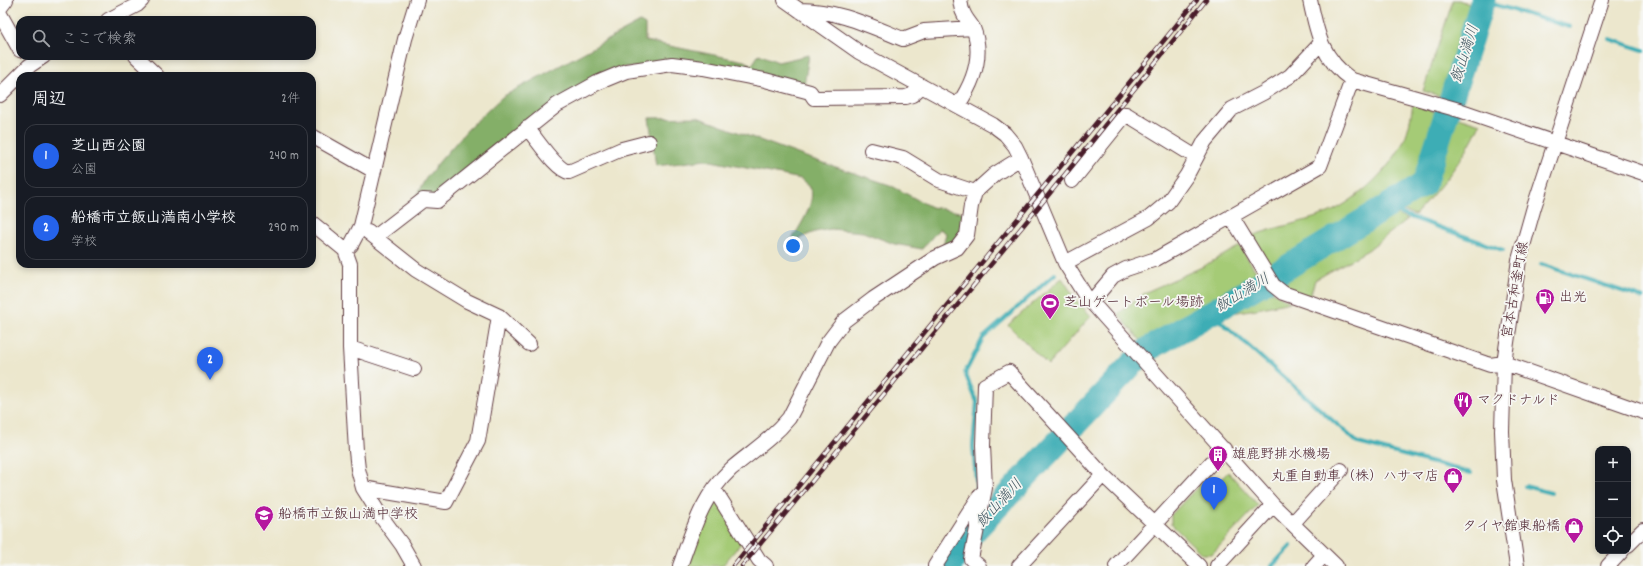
<!DOCTYPE html>
<html lang="ja">
<head>
<meta charset="utf-8">
<style>
	body { margin:0; font-family:Dekko,"Klee One",sans-serif; background:#20242c; color:#f1f3f6 }
	.controls { position:absolute; right:12px; bottom:12px; display:grid; overflow:hidden; border-radius:8px; box-shadow:0 2px 6px #0003 }
	.controls button { width:36px; height:36px; display:grid; place-items:center; padding:0; border:0; border-bottom:1px solid #363941; background:#171b24; color:#f1f3f6; font:20px sans-serif }
	.you { position:absolute; left:793px; top:246px; width:14px; height:14px; margin:-10px; border:3px solid #fff; border-radius:50%; background:#1a73e8; box-shadow:0 0 0 6px #1a73e833 }
	.badge { display:grid; place-items:center; width:26px; height:26px; border-radius:50%; background:#2563eb; color:#fff; font-size:13px; font-weight:700 }
	.pin { position:absolute; translate:-50% -33px; filter:drop-shadow(0 1px 2px #0008) }
	.pin::after { content:''; position:absolute; top:21px; width:14px; height:12px; background:inherit; clip-path:polygon(0 0,100% 0,50% 100%) }
	.list { margin:0; padding:0; list-style:none }
	h2 { display:flex; justify-content:space-between; align-items:center; height:52px; margin:0; padding:0 16px; font-size:17px }
	h2 small { font-size:13px; font-weight:400; color:#9ea1a6 }
	.list li { display:grid; grid-template-columns:26px 1fr auto; gap:12px; align-items:center; box-sizing:border-box; height:64px; margin:0 8px 8px; padding:0 8px; border:1px solid #363941; border-radius:12px }
	.list b { display:block; font-size:15px; white-space:nowrap }
	.list p { margin:0; font-size:13px; white-space:nowrap; color:#9ea1a6 }
	.list em { font-size:13px; font-style:normal; color:#9ea1a6 }
	.icon { flex:none; width:22px; height:22px; fill:none; stroke:currentColor; stroke-width:2; stroke-linecap:round; stroke-linejoin:round }
	.map { position:relative; flex:none; width:1643px; height:566px; overflow:hidden }
	.search { position:absolute; background:#171b24; box-shadow:0 2px 6px #0003; left:16px; top:16px; width:300px; height:44px; display:flex; align-items:center; gap:10px; box-sizing:border-box; padding:0 14px; border-radius:12px; color:#9ea1a6; font-size:15px }
	.panel { position:absolute; background:#171b24; box-shadow:0 2px 6px #0003; left:16px; top:72px; width:300px; height:196px; border-radius:12px }
	.map>svg:first-child { display:block }
	.green { fill:#a5cb76; stroke:#787550 }
	.forest { fill:#84af67; stroke:#676749 }
	.lines { fill:none; stroke-linecap:round; stroke-linejoin:round }
	.stream { stroke:#3cadb5; stroke-width:4 }
	.river { stroke:#3cadb5; stroke-width:25 }
	.minor-casing { stroke:#623d43; stroke-width:16 }
	.minor { stroke:#fff; stroke-width:14 }
	.rail-casing { stroke:#4a1f2b; stroke-width:4.5 }
	.rail { stroke:#f6f6f2; stroke-width:3; stroke-dasharray:9; stroke-linecap:butt }
	.labels { text-anchor:middle; dominant-baseline:central; stroke-width:3.5; stroke-linejoin:round; paint-order:stroke }
	.street-label { font-size:14px; fill:#4a1f2b; stroke:#f6f6f2 }
	.poi-label { font-size:14px; fill:#4a1f2b; stroke:#f6f6f2; text-anchor:start }
	.water-label { font-size:15px; font-style:italic; fill:#445862; stroke:#f6f6f2 }
</style>
</head>
<body>
<div class="map">
<svg width="1643" height="566" viewBox="0 0 1643 566">
	<rect width="100%" height="100%" fill="#f6f6f2"/>
	<filter id="ink" filterUnits="userSpaceOnUse"><feTurbulence type="fractalNoise" baseFrequency=".025" numOctaves="2"/><feDisplacementMap in="SourceGraphic" scale="8" xChannelSelector="R" yChannelSelector="G"/><feConvolveMatrix kernelMatrix="1 2 1 2 8 2 1 2 1" color-interpolation-filters="sRGB"/></filter>
	<filter id="wash" filterUnits="userSpaceOnUse"><feTurbulence type="fractalNoise" baseFrequency=".012" numOctaves="4" result="noise"/><feDisplacementMap in="SourceGraphic" scale="16" xChannelSelector="R" yChannelSelector="G"/><feGaussianBlur stdDeviation="0.9" result="paint"/><feColorMatrix in="noise" values="0 0 0 0 0 0 0 0 0 0 0 0 0 0 0 0 0 1.4 0 .05"/><feComposite in="paint" operator="in"/></filter>
	<g filter="url(#wash)">
		<rect width="100%" height="100%" fill="#ece7cd"/>
		<path class="green" d="M1453,0H1459L1474,6L1443,97L1423,91Z
			M1413,104L1439,113L1417,179L1269,270L1249,237C1274,227 1302,223 1328,213C1356,201 1392,168 1404,140C1409,129 1411,116 1413,104Z
			M1455,116L1480,124C1464,160 1441,186 1415,215L1398,209L1429,188Z
			M1391,213L1408,219L1368,250L1315,280L1310,297L1276,283Z
			M1240,246L1258,275L1142,342L1118,314L1146,292L1202,267Z
			M1062,278L1077,301L1091,316L1048,365L1008,325Z
			M1268,289L1290,302L1257,309L1225,314Z
			M1228,472L1258,505L1212,554H1202L1171,524V515L1209,475L1218,482Z
			M717,500L742,542L722,566H685L709,501Z"/>
		<path class="forest" d="M640,22L645,25V41L744,61L752,65L759,54L778,62L809,55L804,86L765,76L624,67L436,196L422,199L417,194L426,178L439,162L468,129L502,97Z
			M697,117L803,156L890,185L931,207L966,213L961,235L942,252L946,233L939,229L922,249L894,244L863,232L831,229L815,232L790,242C798,229 819,200 809,185C807,183 803,181 801,179L706,160L656,166L649,118Z"/>
		<g class="lines">
			<path class="stream" d="M1479,0L1570,27
				M1610,39L1643,50
				M1385,208L1503,250
				M1541,264L1643,298
				M1211,313L1358,443L1471,473
				M1525,486L1551,493
				M977,492L973,446L977,402L965,373L983,338L1055,274
				M1272,566L1291,546"/>
			<path class="river" d="M950,566L955,554L973,532L1133,363L1150,348L1245,293L1424,184L1483,0"/>
		</g>
	</g>
	<g filter="url(#ink)">
		<g class="lines">
			<g class="minor-casing">
				<path id="minor" d="M785,0L859,52L993,125L1005,134L1015,146L1021,158L1065,263L1085,295L1273,505L1336,566
					M1310,0C1317,34 1322,59 1352,80L1459,110L1643,173
					M0,8L6,0
					M799,10C837,10 868,25 903,39L924,31L973,28
					M0,14L20,50
					M108,20L137,5L142,0
					M136,56L157,76
					M0,95L29,66L44,56
					M958,105C973,83 984,55 973,28C970,23 965,18 963,12C961,9 961,4 960,0
					M527,128C537,139 556,170 569,172L622,149L649,142
					M312,136L374,171
					M871,150L903,158L939,180L975,192
					M1072,181L1126,114L1196,157
					M1231,216L1273,285L1283,293L1490,365L1504,363L1643,412
					M312,223L345,250L350,264V348L356,451L358,469L363,488L380,515L402,545L414,566
					M368,232L416,270L467,301L499,316L529,344
					M375,237L423,200L437,201L557,105L597,83L626,71L672,64L703,68L765,80L810,92L814,98L906,97L912,95L922,86
					M345,250L351,245L361,226L405,39L417,0
					M1065,263L1149,218L1168,202L1187,175L1205,141L1232,109L1263,93L1290,76L1321,43
					M1091,302L1113,276L1126,269L1156,259L1320,166L1352,80
					M350,348L414,369
					M363,488L446,502L478,441L499,316
					M714,489L759,560L766,566
					M1293,523L1341,470
					M1628,545L1643,530
					M680,566C693,530 702,496 731,469C751,452 772,439 789,418L828,342L844,321L873,299L935,258L957,248L967,235L971,206L975,192L995,174L1021,158
					M935,566L981,494
					M979,566L971,559L985,488L983,445L985,385L1009,372L1103,475L1199,566
					M1019,566L1103,475
					M1116,566L1224,449
					M1217,566L1273,505
					M1314,566L1324,555
					M1517,566L1504,480L1502,431L1504,363L1519,260L1534,207L1602,0
					M1608,566L1622,551"/>
			</g>
			<use href="#minor" class="minor"/>
			<g class="rail-casing">
				<path id="rail" d="M733,566L1197,0
					M742,566L1050,193L1206,0"/>
			</g>
			<use href="#rail" class="rail"/>
		</g>
	</g>
	<defs>
		<g id="fuel-pin" transform="scale(1)"><path d="M0 17L-7.5 6A9.5 9.5 0 1 1 7.5 6Z" fill="#b5179e" stroke="#f6f6f2"/><path d="M-5.5-6h7V0h2V4h1.3V-2.5L3-4.5l.8-.8L6-3V5H2.5V1h-1V6h-7ZM-4.2-4.7v3.2H.2V-4.7Z" fill="#fff"/></g>
		<g id="stadium-pin" transform="scale(1)"><path d="M0 17L-7.5 6A9.5 9.5 0 1 1 7.5 6Z" fill="#b5179e" stroke="#f6f6f2"/><path d="M0-5a6.5 5 0 1 0 0 10a6.5 5 0 1 0 0-10ZM-3.5-1.8h7v3.6h-7Z" fill="#fff"/></g>
		<g id="restaurant-pin" transform="scale(1)"><path d="M0 17L-7.5 6A9.5 9.5 0 1 1 7.5 6Z" fill="#b5179e" stroke="#f6f6f2"/><path d="M-5-6h1v4h1v-4h1v4h1v-4h1v5L-1.5 .5V6h-2V.5L-5-1ZM5-6V6H3V1.5H1.5Q1.5-4 5-6Z" fill="#fff"/></g>
		<g id="building-pin" transform="scale(1)"><path d="M0 17L-7.5 6A9.5 9.5 0 1 1 7.5 6Z" fill="#b5179e" stroke="#f6f6f2"/><path d="M-4-6H4V6H1V3H-1V6H-4ZM-2.5-4.3h1.7v1.8h-1.7ZM.8-4.3h1.7v1.8H.8ZM-2.5-1h1.7V.8h-1.7ZM.8-1h1.7V.8H.8Z" fill="#fff"/></g>
		<g id="shop-pin" transform="scale(1)"><path d="M0 17L-7.5 6A9.5 9.5 0 1 1 7.5 6Z" fill="#b5179e" stroke="#f6f6f2"/><path d="M-5-2.5h2.3a2.7 3.5 0 0 1 5.4 0H5L5.5 6h-11ZM-1.5-2.5h3a1.5 2.3 0 0 0-3 0Z" fill="#fff"/></g>
		<g id="school-pin" transform="scale(1)"><path d="M0 17L-7.5 6A9.5 9.5 0 1 1 7.5 6Z" fill="#b5179e" stroke="#f6f6f2"/><path d="M0-5L7-2L0 1L-7-2ZM-4 1L0 2.5L4 1V4Q0 6-4 4Z" fill="#fff"/></g>
	</defs>
	<g fill-rule="evenodd">
		<use href="#fuel-pin" x="1545" y="298"/>
		<use href="#stadium-pin" x="1050" y="303"/>
		<use href="#restaurant-pin" x="1463" y="401"/>
		<use href="#building-pin" x="1218" y="455"/>
		<use href="#shop-pin" x="1453" y="477"/>
		<use href="#school-pin" x="264" y="515"/>
		<use href="#shop-pin" x="1574" y="527"/>
	</g>
	<g class="labels">
		<g class="street-label">
			<text transform="translate(1516 290) rotate(-80)">宮本古和釜町線</text>
		</g>
		<g class="poi-label">
			<text x="1559" y="298">出光</text>
			<text x="1064" y="303">芝山ゲートボール場跡</text>
			<text x="1477" y="401">マクドナルド</text>
			<text x="1232" y="455">雄鹿野排水機場</text>
			<text x="1439" y="477" text-anchor="end">丸重自動車（株）ハサマ店</text>
			<text x="278" y="515">船橋市立飯山満中学校</text>
			<text x="1560" y="527" text-anchor="end">タイヤ館東船橋</text>
		</g>
		<g class="water-label">
			<text transform="translate(1466 54) rotate(-72)">飯山満川</text>
			<text transform="translate(1243 294) rotate(-31)">飯山満川</text>
			<text transform="translate(1000 504) rotate(-47)">飯山満川</text>
		</g>
	</g>
</svg>
<div class="controls">
<button>+</button>
<button>−</button>
<button><svg class="icon" aria-label="locate" viewBox="0 0 24 24"><circle cx="12" cy="12" r="6"/><path d="M12 2v4M12 18v4M2 12h4M18 12h4"/></svg></button>
</div>
<div class="you"></div>
<div class="pin badge" style="left:1214px;top:510px">1</div>
<div class="pin badge" style="left:210px;top:380px">2</div>
<div class="search"><svg class="icon" aria-label="search" viewBox="0 0 24 24"><circle cx="10" cy="10" r="6"/><path d="M15 15l6 6"/></svg>ここで検索</div>
<section class="panel">
<h2>周辺<small>2件</small></h2>
<ul class="list">
<li><span class="badge">1</span><div><b>芝山西公園</b><p>公園</p></div><em>240 m</em></li>
<li><span class="badge">2</span><div><b>船橋市立飯山満南小学校</b><p>学校</p></div><em>290 m</em></li>
</ul>
</section>
</div>
</body>
</html>
